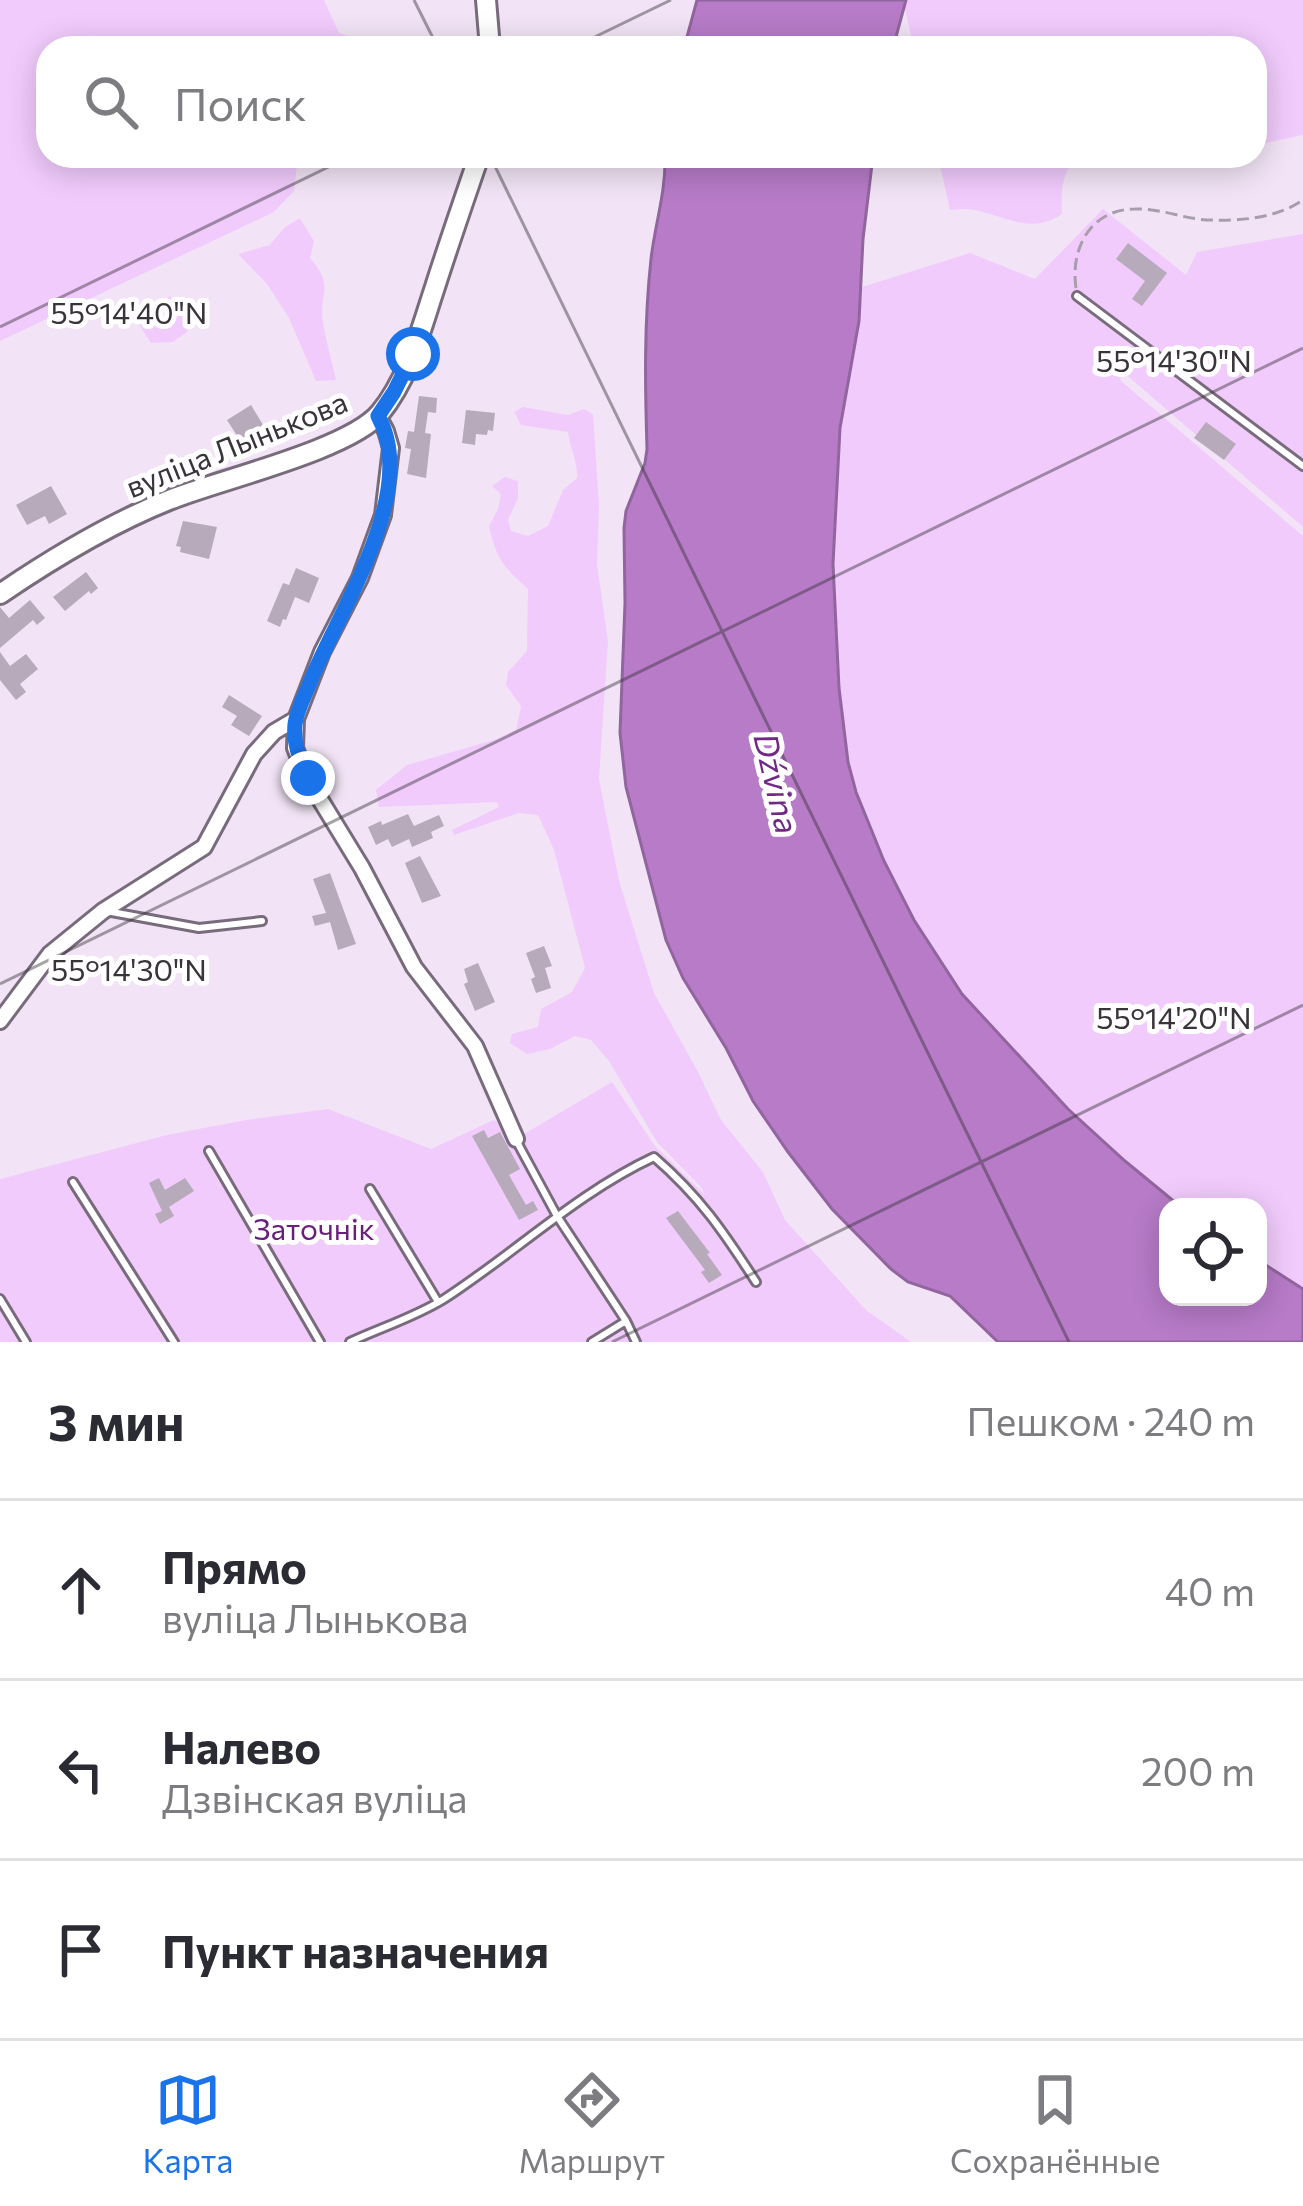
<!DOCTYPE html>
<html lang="ru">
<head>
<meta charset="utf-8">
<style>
	body { margin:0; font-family:Commissioner,sans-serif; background:#f7f7f7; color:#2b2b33 }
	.controls { position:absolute; right:36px; bottom:36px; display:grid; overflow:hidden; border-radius:24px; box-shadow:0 6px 30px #0003 }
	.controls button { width:108px; height:108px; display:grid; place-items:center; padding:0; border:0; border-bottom:3px solid #e1e1e2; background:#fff; color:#2b2b33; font:60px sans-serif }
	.stop { position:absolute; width:36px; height:36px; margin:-27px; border:9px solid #1a73e8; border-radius:50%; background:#fff }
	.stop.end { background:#1a73e8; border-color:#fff; box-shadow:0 3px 12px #0008 }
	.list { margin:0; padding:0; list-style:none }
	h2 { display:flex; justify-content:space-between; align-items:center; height:156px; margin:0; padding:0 48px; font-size:51px }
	h2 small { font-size:39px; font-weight:400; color:#7c7c81 }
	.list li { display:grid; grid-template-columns:78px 1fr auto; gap:36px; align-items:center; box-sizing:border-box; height:180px; padding:0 48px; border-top:3px solid #e1e1e2 }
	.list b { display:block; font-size:45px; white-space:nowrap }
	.list p { margin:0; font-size:39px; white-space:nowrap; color:#7c7c81 }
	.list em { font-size:39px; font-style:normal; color:#7c7c81 }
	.icon { flex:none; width:66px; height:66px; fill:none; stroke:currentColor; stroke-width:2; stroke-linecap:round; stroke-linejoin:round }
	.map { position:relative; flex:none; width:1303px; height:1342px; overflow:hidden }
	.search { position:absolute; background:#fff; box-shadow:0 6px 30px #0003; left:36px; right:36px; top:36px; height:132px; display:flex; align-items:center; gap:30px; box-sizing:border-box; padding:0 42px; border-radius:36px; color:#7c7c81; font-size:45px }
	.sheet { height:696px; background:#fff }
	nav { display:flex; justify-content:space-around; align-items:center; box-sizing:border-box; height:168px; border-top:3px solid #e1e1e2; background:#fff; font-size:33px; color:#7c7c81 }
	nav a { display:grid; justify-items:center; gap:6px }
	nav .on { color:#1a73e8 }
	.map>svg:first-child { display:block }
	.green { fill:#f1cbfc }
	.water { fill:#b77bc8; stroke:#91659d; stroke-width:3 }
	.building { fill:#b7aabb }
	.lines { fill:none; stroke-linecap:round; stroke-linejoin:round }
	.lane-casing { stroke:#786c7c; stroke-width:12 }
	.street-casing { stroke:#786c7c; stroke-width:20 }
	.secondary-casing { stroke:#786c7c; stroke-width:24 }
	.path { stroke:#a89dab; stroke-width:3; stroke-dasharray:12 6; stroke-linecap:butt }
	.lane { stroke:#fff; stroke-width:6 }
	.street { stroke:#fff; stroke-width:14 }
	.secondary { stroke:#fff; stroke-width:18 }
	.route { stroke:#1a73e8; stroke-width:15 }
	.ticks { fill:none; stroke:#39333a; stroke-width:3; stroke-opacity:0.45 }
	.labels { text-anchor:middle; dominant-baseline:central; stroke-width:10; stroke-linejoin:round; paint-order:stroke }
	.street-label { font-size:30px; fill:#39333a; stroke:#fff }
	.park-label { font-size:30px; fill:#6a1f7c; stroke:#fff }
	.water-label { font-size:33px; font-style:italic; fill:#722885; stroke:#fff }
	.ticks-label { font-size:30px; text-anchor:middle; fill:#39333a; stroke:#fff; stroke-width:10; stroke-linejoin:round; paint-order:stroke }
</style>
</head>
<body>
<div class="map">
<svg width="1303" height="1342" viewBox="0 0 1303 1342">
	<rect width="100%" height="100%" fill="#f2e4f6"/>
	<path class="green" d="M0,0H324L339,33L358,39L364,48H48V156H298L294,191L274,212L0,341Z
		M906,0H1303V135L1255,145V48H914L904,5Z
		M938,156H1091L1074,159C1061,177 1061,193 1062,214C1034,234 1008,218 979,211C970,208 960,209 950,210Z
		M1103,209L1186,275L1197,252L1303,234V527L1123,372L1120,380L1303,536V1289L1258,1260V1207C1235,1207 1208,1211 1185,1207C1164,1203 1062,1104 1041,1082C1015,1054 987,1025 962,994C914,934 868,842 850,767C845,749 844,731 842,713C830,622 832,531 839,440C843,389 861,339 862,287L970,253L1035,279Z
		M300,218L314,241L310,258C336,287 318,295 323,322C326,342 332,361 336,380L316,381L289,318L267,284L238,254L270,245L284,228Z
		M170,296L188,318L187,332L173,342L151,343L134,317Z
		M523,407L568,415L584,409L593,414L599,505L597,564L608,641L599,779L619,881L654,993L697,1070L721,1120L763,1172L785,1220L866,1310L911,1342H0V1179L167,1135L246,1120L328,1109L431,1149L494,1120L519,1137L612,1082L655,1146L705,1195L701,1187L657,1142L609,1061L591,1040L575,1036L550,1049L527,1054L510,1043L512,1034L538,1027L541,1009L572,992L585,968L554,850L538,815L519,813L454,835L452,830L499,807L497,802L379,807L376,790L407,765L494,740L516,730L521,706L506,685L508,672L527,651L528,589C504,568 496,558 489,526L498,509L501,494L492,486L505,477L518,481V498L508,520L511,531L528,536L548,526L563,490L577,478C578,462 570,449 568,432L521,425L514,412Z"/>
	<path class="water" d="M697,0H906L893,48H684Z
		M665,156H873L863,239L859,321L840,428L833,564L839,688L848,762L856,792L884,861L914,920L962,994L1068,1109L1125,1161L1181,1207H1168V1297H1258V1260L1303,1289V1342H998L950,1296L908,1282L891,1269L832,1209L788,1152L753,1101L726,1048L683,978L666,940L626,787L620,733L625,603L624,528L626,511L645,463L647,449C645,385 644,323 651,259C655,224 666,192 665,156Z"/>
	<path class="building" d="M1128,243L1167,273L1142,306L1132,299L1145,281L1116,259Z
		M419,396L437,398L436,413L428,412L425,433L431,434L426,478L407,474L411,449L405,448L408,431L414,432Z
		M251,405L265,428L261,430L263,432L243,445L227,420Z
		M466,410L495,413L493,431L488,430L487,435L476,434L475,445L462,443Z
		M1206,422L1236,444L1224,460L1194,438Z
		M51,486L67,514L49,524L45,516L27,525L16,505Z
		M183,521L217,527L209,559L180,552L181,547L176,546Z
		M296,568L319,578L309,603L295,597L286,620L283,619L280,627L267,621L283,583L289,585Z
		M86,572L98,588L91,594L89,591L65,611L53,597Z
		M30,600L45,618L37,625L33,620L0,648V607L9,618Z
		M0,652L10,666L26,654L38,669L20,684L26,692L16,700L0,680Z
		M229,695L262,716L249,736L231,725L237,716L222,707Z
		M408,814L414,826L439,815L444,826L431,832L433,838L412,847L409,839L392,847L388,839L376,845L368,827L381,821L382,825Z
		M420,856L441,896L422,903L405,863Z
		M330,873L356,944L338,950L330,922L315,926L312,916L326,913L313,879Z
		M544,946L552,966L545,968L551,988L536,993L531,979L535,977L526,953Z
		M478,963L495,1002L475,1011L464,984L468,982L464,969Z
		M484,1130L488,1138L500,1132L520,1169L509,1175L526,1205L533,1201L538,1210L519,1220L472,1136Z
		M159,1178L165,1190L185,1178L194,1191L169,1207L174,1216L160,1224L155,1214L162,1211L149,1183Z
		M678,1211L710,1253L707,1254L722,1275L709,1283L701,1272L705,1270L666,1218Z"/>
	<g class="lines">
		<g class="lane-casing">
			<path id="lane" d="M1077,296L1303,466
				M106,911L199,928L262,921
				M517,1142L557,1216L626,1321L636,1342
				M209,1151L320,1342
				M73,1182L174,1342
				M370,1189L438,1302
				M0,1299L26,1342
				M350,1342C380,1328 415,1317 444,1299C515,1253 577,1193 654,1157C700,1197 723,1231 756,1282
				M592,1342L626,1321"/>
		</g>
		<g class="street-casing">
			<path id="street" d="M378,416L386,431L391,448L383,515L360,578L322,652L296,719L295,748L307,778L362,868L414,967L475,1046L516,1139
				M0,1021L50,954L103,911L204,847L254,754L274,732L296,719"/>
		</g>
		<g class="secondary-casing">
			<path id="secondary" d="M486,0L490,48
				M0,594C53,558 109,524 169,500C218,480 349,450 380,413C409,378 421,329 435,287C449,243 464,200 479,156"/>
		</g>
		<path class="path" d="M1076,288C1070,248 1091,209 1135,209C1161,208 1186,220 1211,220C1242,221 1277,218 1303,200"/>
		<use href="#lane" class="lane"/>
		<use href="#street" class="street"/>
		<use href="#secondary" class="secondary"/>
	</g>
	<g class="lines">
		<path class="route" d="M308,778C300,759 293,744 295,724C297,709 306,694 311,680C340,609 420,491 378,416L394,392L413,354"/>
	</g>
	<path class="ticks" d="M414,0L438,48M572,48L671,0M490,156L1069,1342M0,327L351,156M0,984L1303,348M612,1342L1303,1005"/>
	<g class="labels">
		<g class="street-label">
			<text transform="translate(236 443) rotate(-22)">вуліца Лынькова</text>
		</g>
		<g class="park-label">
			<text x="314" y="1227">Заточнік</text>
		</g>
		<g class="water-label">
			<text transform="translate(778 783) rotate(77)">Dźvina</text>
		</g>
	</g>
	<g class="ticks-label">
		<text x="129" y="324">55°14'40"N</text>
		<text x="1174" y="372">55°14'30"N</text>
		<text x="129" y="981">55°14'30"N</text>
		<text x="1174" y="1029">55°14'20"N</text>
	</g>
</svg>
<div class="controls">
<button><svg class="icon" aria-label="locate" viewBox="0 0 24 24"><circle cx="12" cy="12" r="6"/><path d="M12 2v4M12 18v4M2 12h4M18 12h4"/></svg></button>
</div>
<div class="stop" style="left:413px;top:354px"></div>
<div class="stop end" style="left:308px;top:778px"></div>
<div class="search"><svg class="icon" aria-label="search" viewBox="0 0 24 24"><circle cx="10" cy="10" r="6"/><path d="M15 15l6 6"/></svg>Поиск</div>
</div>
<section class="sheet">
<h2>3 мин<small>Пешком · 240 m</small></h2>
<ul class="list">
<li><svg class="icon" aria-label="ahead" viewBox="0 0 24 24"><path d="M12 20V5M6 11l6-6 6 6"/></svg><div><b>Прямо</b><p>вуліца Лынькова</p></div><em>40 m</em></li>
<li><svg class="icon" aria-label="left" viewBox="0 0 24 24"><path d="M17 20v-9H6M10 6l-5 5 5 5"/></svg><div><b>Налево</b><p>Дзвінская вуліца</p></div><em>200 m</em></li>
<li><svg class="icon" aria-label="arrive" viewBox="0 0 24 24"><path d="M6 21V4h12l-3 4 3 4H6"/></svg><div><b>Пункт назначения</b></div></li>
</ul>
</section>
<nav>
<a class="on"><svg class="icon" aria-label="map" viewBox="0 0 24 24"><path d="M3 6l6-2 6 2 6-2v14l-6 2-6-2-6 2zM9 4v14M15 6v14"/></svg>Карта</a>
<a><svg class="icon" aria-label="directions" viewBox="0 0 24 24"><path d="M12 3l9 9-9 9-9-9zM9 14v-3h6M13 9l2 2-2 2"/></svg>Маршрут</a>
<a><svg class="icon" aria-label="saved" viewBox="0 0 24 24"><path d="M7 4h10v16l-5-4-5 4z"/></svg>Сохранённые</a>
</nav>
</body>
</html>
